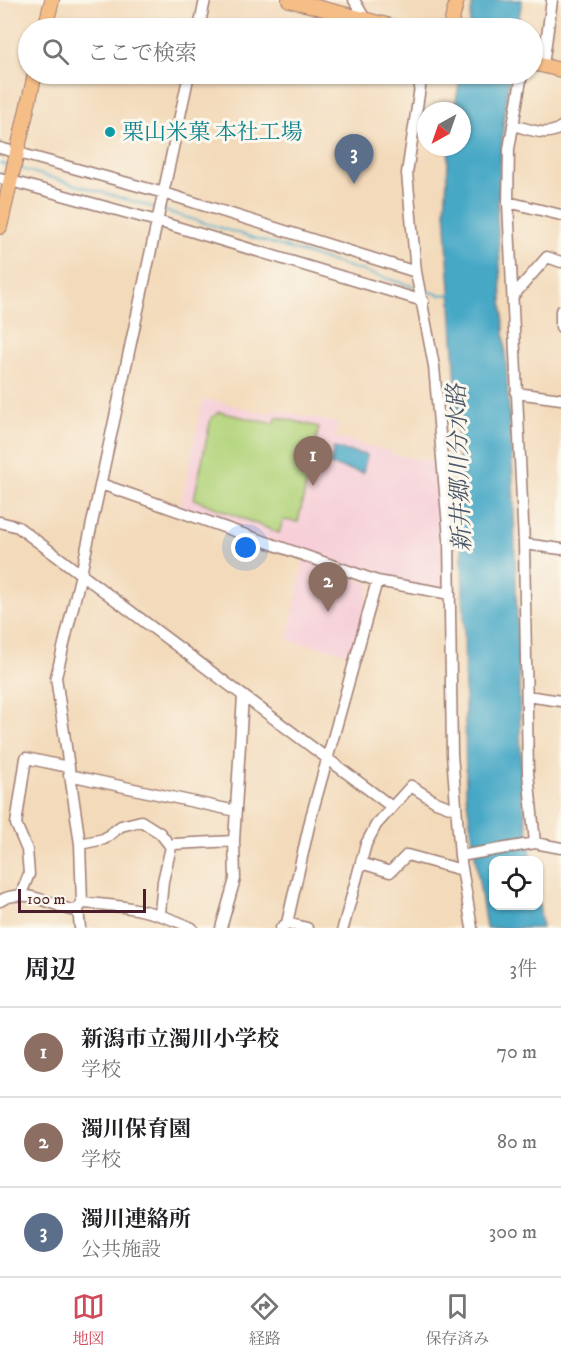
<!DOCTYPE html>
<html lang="ja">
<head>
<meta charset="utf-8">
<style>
	body { margin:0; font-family:"IM FELL DW Pica","Noto Serif JP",serif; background:#f2f2f2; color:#202124 }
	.controls { position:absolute; right:18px; bottom:18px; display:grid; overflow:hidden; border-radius:12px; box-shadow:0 2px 4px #0004 }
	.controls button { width:54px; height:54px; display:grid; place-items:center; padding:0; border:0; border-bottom:2px solid #e0e0e0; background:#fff; color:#202124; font:30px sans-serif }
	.compass { position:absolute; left:417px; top:102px; width:54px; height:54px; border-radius:50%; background:#fff; box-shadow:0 2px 4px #0004; rotate:220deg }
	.scale { position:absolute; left:18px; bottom:15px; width:128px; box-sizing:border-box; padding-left:6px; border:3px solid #4a1f2b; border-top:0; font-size:16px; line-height:21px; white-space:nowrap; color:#4a1f2b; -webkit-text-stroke:4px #fbf7ec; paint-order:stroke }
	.you { position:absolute; left:246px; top:548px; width:21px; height:21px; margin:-15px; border:4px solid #fff; border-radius:50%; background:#1a73e8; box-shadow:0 0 0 9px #1a73e833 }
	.badge { display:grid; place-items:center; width:39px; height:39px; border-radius:50%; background:#d1495b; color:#fff; font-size:20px; font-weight:700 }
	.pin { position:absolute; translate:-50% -50px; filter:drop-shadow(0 2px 3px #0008) }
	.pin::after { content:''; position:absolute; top:32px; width:21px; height:18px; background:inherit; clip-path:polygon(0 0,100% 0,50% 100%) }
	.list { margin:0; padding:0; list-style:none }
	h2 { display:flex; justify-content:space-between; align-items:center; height:78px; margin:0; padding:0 24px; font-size:26px }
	h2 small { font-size:20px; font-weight:400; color:#757577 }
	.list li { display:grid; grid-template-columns:39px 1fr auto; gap:18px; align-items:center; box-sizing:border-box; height:90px; padding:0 24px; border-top:2px solid #e0e0e0 }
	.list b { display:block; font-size:22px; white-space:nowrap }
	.list p { margin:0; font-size:20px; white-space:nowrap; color:#757577 }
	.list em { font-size:20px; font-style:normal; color:#757577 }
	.icon { flex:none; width:33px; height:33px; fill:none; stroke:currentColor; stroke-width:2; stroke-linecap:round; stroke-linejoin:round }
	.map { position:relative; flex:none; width:561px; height:928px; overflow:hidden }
	.search { position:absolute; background:#fff; box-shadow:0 2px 4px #0004; left:18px; right:18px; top:18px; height:66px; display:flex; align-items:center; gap:15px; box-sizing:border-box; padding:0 21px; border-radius:33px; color:#757577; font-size:22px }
	.sheet { height:348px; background:#fff }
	nav { display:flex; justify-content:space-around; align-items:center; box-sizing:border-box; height:84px; border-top:2px solid #e0e0e0; background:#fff; font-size:16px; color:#757577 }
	nav a { display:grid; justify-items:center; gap:3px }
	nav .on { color:#d1495b }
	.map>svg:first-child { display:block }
	.built { fill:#f6cfd8 }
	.green { fill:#b3d47c; stroke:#7e7a54; stroke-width:1.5 }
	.water { fill:#47a8c6; stroke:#486478; stroke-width:1.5 }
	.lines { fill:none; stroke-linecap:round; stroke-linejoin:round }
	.stream { stroke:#47a8c6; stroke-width:2 }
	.minor-casing { stroke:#9e7c72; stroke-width:13 }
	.major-casing { stroke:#9e7c72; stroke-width:16 }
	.minor { stroke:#fff; stroke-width:10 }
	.major { stroke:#f6be87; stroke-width:14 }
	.culture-dot { fill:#0f9aa8; stroke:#fbf7ec; stroke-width:2 }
	.labels { text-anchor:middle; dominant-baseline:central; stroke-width:6; stroke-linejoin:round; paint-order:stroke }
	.culture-label { font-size:22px; fill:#0d838f; stroke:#fbf7ec; text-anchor:start }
	.water-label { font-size:24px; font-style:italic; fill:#495669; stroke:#fbf7ec }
</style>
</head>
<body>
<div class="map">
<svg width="561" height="928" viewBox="0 0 561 928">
	<rect width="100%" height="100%" fill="#fbf7ec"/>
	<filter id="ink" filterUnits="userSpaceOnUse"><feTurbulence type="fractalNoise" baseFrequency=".0167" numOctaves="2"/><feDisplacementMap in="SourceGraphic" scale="12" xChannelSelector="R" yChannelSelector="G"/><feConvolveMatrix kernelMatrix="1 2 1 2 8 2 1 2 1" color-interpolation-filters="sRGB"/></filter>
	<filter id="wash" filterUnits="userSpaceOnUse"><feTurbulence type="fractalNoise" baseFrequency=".008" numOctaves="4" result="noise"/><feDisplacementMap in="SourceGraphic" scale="24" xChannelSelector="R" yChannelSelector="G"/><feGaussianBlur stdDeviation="1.35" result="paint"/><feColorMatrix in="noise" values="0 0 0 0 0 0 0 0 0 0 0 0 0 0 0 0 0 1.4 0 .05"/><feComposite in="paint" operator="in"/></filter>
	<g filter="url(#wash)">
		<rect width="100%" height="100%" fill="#f3daba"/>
		<path class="built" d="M206,399L270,414L272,409L338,423L335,437L391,451V454L440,463L449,586L445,591L373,577L180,509L200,411L202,401Z
			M304,558L371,584L352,654L288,640Z"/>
		<path class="green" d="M219,412L274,424L277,417L319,427L298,522L283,520L279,533L194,499L211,418Z"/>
		<path class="water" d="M473,0H522L517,28H469Z
			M461,74H510L504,113L497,216L513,479L522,795L532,860H494V906L539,904L542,928H486L466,794L464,616L456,384L445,210L449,147H462V111H454Z
			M334,448L367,455L363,473L330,465Z"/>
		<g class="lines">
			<path class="stream" d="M0,163L9,166
				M18,168L156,208
				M162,210L415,287
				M423,290L441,295L452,294"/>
		</g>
	</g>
	<g filter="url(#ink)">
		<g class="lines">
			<g class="minor-casing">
				<path id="minor" d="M354,0L365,19
					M199,28L205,0
					M543,65L552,0
					M422,74L407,173L416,272L434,366L449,538L452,754L460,856L472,928
					M522,74L509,149L508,202L524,544L528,773L535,843
					M513,125C529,129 547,138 561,127
					M0,148L164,193L416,272
					M0,178L157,221L423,301
					M508,202L561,215
					M513,296L547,257L561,262
					M561,311V327
					M516,393L561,399
					M101,484L377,581L450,594
					M0,522L18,527L392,807
					M524,544L561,549
					M527,696L561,701
					M69,775L236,811
					M80,844L104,839L121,826L141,821L160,833L171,847
					M460,856L535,843L561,848
					M361,863L390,872L407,855L462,870
					M21,894L29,874L27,850L16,824L26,758L68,767
					M0,901C21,887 49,903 71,910L78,909L82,903C123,905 154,910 192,928
					M82,903L80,844L56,677L81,574L189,74
					M78,909L80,928
					M160,913L163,881L171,847L174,844L234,841
					M287,923L311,817L377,581
					M221,928L235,879L234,841L243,696
					M281,928L287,923L307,928
					M343,928L366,844L376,825L411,786L436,802L455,809"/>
			</g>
			<g class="major-casing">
				<path id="major" d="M289,0L399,28
					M45,28L52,0
					M450,28L457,0
					M532,63L561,70
					M0,227L35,74"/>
			</g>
			<use href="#minor" class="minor"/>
			<use href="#major" class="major"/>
		</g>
	</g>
	<circle class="culture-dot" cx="110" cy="132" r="6"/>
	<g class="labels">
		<g class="culture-label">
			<text x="122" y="132">栗山米菓 本社工場</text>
		</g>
		<g class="water-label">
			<text transform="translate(460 468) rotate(-92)">新井郷川分水路</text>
		</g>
	</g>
</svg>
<div class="controls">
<button><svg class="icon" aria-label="locate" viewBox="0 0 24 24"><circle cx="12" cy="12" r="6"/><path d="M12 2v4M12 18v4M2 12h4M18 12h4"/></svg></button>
</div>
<svg class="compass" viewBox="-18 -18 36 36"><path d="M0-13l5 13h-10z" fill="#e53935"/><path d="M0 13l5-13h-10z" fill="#757577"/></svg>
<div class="scale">100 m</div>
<div class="you"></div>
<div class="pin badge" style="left:313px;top:486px;background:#8d6e63">1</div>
<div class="pin badge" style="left:328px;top:612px;background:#8d6e63">2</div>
<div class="pin badge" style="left:354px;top:184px;background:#5c6f8a">3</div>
<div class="search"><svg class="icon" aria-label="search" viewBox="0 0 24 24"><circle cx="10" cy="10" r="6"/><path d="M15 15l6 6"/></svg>ここで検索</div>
</div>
<section class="sheet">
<h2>周辺<small>3件</small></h2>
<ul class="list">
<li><span class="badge" style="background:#8d6e63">1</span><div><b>新潟市立濁川小学校</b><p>学校</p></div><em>70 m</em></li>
<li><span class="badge" style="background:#8d6e63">2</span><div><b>濁川保育園</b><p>学校</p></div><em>80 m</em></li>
<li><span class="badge" style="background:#5c6f8a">3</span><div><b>濁川連絡所</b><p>公共施設</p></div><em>300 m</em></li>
</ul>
</section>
<nav>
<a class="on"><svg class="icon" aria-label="map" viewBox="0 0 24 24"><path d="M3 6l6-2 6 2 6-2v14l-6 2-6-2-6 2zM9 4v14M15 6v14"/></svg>地図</a>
<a><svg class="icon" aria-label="directions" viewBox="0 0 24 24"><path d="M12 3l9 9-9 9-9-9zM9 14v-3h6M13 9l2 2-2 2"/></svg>経路</a>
<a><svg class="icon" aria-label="saved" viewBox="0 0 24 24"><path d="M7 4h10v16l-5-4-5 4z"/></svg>保存済み</a>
</nav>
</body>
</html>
